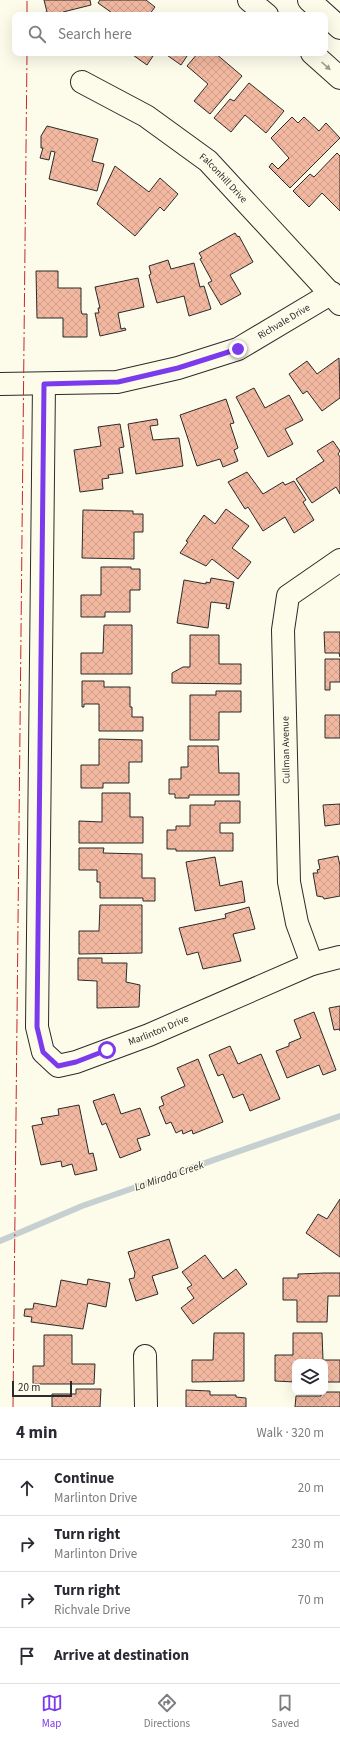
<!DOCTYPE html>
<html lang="en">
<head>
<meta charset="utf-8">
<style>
	body { margin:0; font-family:"Source Sans 3",sans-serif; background:#f2f2f3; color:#2b2b33 }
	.controls { position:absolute; right:12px; bottom:12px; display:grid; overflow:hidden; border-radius:8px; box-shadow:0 4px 16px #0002 }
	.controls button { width:36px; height:36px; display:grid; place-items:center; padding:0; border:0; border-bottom:1px solid #e1e1e2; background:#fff; color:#2b2b33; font:20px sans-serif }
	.scale { position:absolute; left:12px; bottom:10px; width:60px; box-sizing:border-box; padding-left:4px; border:2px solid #2b2b2b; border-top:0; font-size:11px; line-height:14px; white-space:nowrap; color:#2b2b2b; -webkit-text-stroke:3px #fdfbea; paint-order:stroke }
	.stop { position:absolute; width:12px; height:12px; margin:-9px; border:3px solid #7c3aed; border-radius:50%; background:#fff }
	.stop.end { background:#7c3aed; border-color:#fff; box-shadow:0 1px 4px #0008 }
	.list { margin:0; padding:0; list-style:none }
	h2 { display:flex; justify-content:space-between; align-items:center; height:52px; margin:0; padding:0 16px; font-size:17px }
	h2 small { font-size:13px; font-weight:400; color:#7c7c81 }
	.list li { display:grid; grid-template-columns:26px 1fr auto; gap:12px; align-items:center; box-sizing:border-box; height:56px; padding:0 16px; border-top:1px solid #e1e1e2 }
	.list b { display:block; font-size:15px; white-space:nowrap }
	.list p { margin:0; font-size:13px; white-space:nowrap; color:#7c7c81 }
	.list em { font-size:13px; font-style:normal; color:#7c7c81 }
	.icon { flex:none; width:22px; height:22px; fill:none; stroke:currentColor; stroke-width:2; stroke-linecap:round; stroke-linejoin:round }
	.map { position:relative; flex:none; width:340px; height:1407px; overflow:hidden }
	.search { position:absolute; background:#fff; box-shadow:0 4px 16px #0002; left:12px; right:12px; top:12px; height:44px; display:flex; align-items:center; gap:10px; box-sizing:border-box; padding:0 14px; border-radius:8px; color:#7c7c81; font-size:15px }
	.sheet { height:276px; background:#fff }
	nav { display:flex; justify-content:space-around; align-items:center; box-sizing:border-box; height:56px; border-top:1px solid #e1e1e2; background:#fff; font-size:11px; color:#7c7c81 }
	nav a { display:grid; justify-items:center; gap:2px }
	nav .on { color:#7c3aed }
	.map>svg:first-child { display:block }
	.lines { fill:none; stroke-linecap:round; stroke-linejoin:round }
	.stream { stroke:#c7d0d0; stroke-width:6 }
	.building { fill:url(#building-cross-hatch); stroke:#2b2b2b }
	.minor-casing { stroke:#2b2b2b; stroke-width:24 }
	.major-casing { stroke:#2b2b2b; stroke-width:24 }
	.minor { stroke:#fdfbea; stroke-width:22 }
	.major { stroke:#fdfbea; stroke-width:22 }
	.power { stroke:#c62828; stroke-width:1; stroke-dasharray:14 3 2 3; stroke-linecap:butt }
	.oneway { fill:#9e9d94 }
	.route { stroke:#7c3aed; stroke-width:5 }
	.labels { text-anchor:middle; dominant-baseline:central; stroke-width:3; stroke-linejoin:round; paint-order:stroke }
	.street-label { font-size:10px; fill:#2b2b2b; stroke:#fdfbea }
	.water-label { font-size:11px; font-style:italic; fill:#2b2b2b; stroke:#fdfbea }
</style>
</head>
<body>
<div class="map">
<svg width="340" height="1407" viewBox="0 0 340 1407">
	<defs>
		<pattern id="building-cross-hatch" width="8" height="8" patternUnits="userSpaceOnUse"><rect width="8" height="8" fill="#f2b8a0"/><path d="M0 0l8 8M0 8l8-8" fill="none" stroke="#d09e8a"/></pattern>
	</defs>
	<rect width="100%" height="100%" fill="#fdfbea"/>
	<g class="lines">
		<path class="stream" d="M0,1241L82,1206L340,1116"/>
	</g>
	<path class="building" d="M44,0H90L91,5L63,12L64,15H42V13L47,12Z
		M100,0H146L155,7L149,15H115L98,3Z
		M130,53H155L147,65Z
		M164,53H189L181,65Z
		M198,53H215L242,76L210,114L194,101L208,84L187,66Z
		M249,83L284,111L266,133L245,115L231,132L214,118L230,99L234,101Z
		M292,117L298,123L304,117L319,131L326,123L340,138L290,188L269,167L272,163L278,169L289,158L271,138Z
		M47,126L98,139L92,161L104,164L97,191L49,179L55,152L51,151L49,160L40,158L43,148H41V136Z
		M337,153L340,156V211L322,193L309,207L293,191L310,174L314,177Z
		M115,166L149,192L160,178L178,194L164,211L160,207L135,236L97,204Z
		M235,233L238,237L239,236L253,262L230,275L241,294L221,305L208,283L212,281L200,259L202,258L199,253Z
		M168,260L171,269L194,263L200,287L204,286L211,309L189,316L184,296L157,303L149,275L151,274L149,266Z
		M36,271H58V288H81V310L82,314H87V337H63V318H37Z
		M138,278L144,307L118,313L121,329L125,328L126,330L100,336L95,313H99L98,308H100L95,287Z
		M339,358L340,398L322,411L307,391L303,394L289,374L307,361L317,374Z
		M254,388L265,408L289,395L303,420L285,429L293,444L268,457L236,397Z
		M226,399L234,423L230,424L238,448L234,450L238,461L223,467L220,459L197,466L180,415Z
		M157,419L158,425L150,426L153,440L179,438L183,466L136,474L128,424Z
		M120,424L124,447L119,448L123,473L108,475L109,478L102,479L103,489L80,492L74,450L101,446L98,427Z
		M333,441L340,451L338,454L340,457V494L336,487L312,503L296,479L324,461L317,451Z
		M247,472L263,494L283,482L285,485L294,481L306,500L303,502L314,520L294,533L285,517L263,531L248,507L245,509L228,482Z
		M226,509L249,526L232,548L251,562L238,579L212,559L206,566L180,553L188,542L186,541L204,515L215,524Z
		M83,510L133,511V514H143V532H134V559L82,558Z
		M101,567H131V569H140V590H130V612H105V617H81V595H101Z
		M211,578L234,582L229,609L226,608L227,604L211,602L208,628L177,623L184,580L206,584V582L210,583Z
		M104,625H132V674H81V653H103Z
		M324,632H340V657L339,653H325Z
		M190,635H219V664H241V684L172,683V673L183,667H190Z
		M325,659H340V682H330V690H325Z
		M82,681H104V687H130V707H132V717H143V731H99V704H84V707H82Z
		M216,691H241V712H219V740H190V695H216Z
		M325,715H340V738H325Z
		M99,739L142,740V762H129V783H103V788H81V765H99Z
		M188,746H218L219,773H239V795H189V798H175V794H169V779H181V767H188Z
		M102,793H130V817H143V843H79V821L102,822Z
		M215,801H240V823H220V833H233V851H176V849H167V830H176V826H190V805H215Z
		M340,804V824L325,826L323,805Z
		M79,848H104L103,853L142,854V878H155V901H143V898H100V882H97V870H79Z
		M338,856L340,866V896L324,899L323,897L317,896L313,873H318L317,870L320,869L318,860Z
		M215,857L220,886L242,881L245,902L195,911L186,862Z
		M100,905H142V953L79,954V931H99Z
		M249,907L255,929L233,934L241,961L203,969L198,952L187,955L179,928L226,918L225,914Z
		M78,958H102V963H127L126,982L140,985L139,1007L97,1008V981L78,980Z
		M340,1006V1031V1029L334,1030L329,1008Z
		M314,1012L336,1070L323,1075L319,1065L287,1078L276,1051L289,1046V1043L301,1038L294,1020Z
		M230,1046L238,1064L261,1054L280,1099L250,1111L243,1094L233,1098L223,1074L218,1076L209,1055Z
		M198,1059L223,1122L193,1134L192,1130L183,1134L182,1130L176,1133L171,1122L166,1124L159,1107L164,1105L161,1097L185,1086L177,1068Z
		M114,1094L121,1114L140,1108L150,1135L137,1139L141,1150L120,1158L106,1123L102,1125L93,1101Z
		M79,1105L89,1154L93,1153L97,1170L75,1175L72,1164L62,1167L61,1161L41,1165L32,1126L43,1124L41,1118L59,1115L58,1109Z
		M340,1199V1257L306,1233L318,1214L327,1219Z
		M169,1239L178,1268L152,1276L158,1294L136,1301L129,1279L134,1278L135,1273L128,1252Z
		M205,1255L223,1279L236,1269L247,1284L193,1324L181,1308L194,1298L187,1288L192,1285L182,1272Z
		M324,1273H340V1296H328L327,1322H297V1300H283V1278H298V1274Z
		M88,1279L110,1283L106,1307L88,1303L83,1329L31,1322L32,1317L24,1316L25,1309H33L34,1303L56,1307L61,1280L87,1285Z
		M214,1333H244V1381L192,1382V1360H213Z
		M293,1333H322L323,1360H340V1382H325V1362H295V1382L275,1381V1355H293Z
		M44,1335H72V1364H95L94,1384H33V1366H44Z
		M76,1389H101L100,1407H52V1394H76Z
		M186,1390L210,1391V1395H236V1397L246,1398V1407H186Z
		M321,1392H340V1407H295L296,1396H321Z"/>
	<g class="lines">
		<g class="minor-casing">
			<g id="minor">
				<path id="s1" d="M82,82L146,116L208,161L340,304"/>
				<path id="s2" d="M0,384L117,382L178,368L238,349L332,293"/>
				<path id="s3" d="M44,384L37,1027L43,1052L58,1066L76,1062L149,1035L312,964L340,957"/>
				<path d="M312,964L297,923L289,882L283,630L288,596L340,560"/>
				<path d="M145,1356L146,1407"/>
			</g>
		</g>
		<g class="major-casing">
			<path id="major" d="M249,0L267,15
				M309,0L340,28
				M312,53L340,78"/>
		</g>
		<use href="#minor" class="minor"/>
		<use href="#major" class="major"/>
		<path class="power" d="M27,15V0
			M13,1407L27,53"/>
	</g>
	<defs><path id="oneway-solid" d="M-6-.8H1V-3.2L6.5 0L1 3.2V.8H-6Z"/></defs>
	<use class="oneway" href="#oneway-solid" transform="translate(326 66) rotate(42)"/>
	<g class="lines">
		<path class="route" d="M107,1050L76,1062L58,1066L43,1052L37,1027L44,384L118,382L178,368L238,349"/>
	</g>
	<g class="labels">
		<g class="street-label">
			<text stroke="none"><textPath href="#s1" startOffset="172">Falconhill Drive</textPath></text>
			<text stroke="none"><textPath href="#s2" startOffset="296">Richvale Drive</textPath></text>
			<text transform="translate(286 750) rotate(-91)">Cullman Avenue</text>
			<text stroke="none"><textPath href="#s3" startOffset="796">Marlinton Drive</textPath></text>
		</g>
		<g class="water-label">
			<text transform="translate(169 1176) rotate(-19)">La Mirada Creek</text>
		</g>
	</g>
</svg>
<div class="controls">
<button><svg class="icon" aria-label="layers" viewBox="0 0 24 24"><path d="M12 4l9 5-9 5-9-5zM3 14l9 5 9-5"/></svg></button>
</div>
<div class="scale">20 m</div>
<div class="stop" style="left:107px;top:1050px"></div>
<div class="stop end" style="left:238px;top:349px"></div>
<div class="search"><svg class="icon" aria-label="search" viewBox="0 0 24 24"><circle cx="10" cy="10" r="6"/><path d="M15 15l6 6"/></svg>Search here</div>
</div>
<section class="sheet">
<h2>4 min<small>Walk · 320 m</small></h2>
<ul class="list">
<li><svg class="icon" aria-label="ahead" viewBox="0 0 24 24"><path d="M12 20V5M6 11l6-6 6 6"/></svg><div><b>Continue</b><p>Marlinton Drive</p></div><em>20 m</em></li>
<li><svg class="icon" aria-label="right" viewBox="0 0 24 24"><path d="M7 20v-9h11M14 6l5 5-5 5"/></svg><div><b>Turn right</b><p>Marlinton Drive</p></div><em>230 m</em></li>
<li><svg class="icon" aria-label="right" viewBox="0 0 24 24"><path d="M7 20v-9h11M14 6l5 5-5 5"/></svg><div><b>Turn right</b><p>Richvale Drive</p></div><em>70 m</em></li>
<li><svg class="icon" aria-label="arrive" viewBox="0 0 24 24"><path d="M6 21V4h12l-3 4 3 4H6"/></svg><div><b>Arrive at destination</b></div></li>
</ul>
</section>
<nav>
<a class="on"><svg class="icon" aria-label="map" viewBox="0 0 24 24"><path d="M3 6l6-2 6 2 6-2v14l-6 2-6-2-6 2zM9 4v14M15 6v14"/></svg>Map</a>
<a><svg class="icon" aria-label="directions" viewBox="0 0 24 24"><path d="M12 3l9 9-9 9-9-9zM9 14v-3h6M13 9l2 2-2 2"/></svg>Directions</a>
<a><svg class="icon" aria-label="saved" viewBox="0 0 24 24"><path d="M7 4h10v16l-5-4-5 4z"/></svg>Saved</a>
</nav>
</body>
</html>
